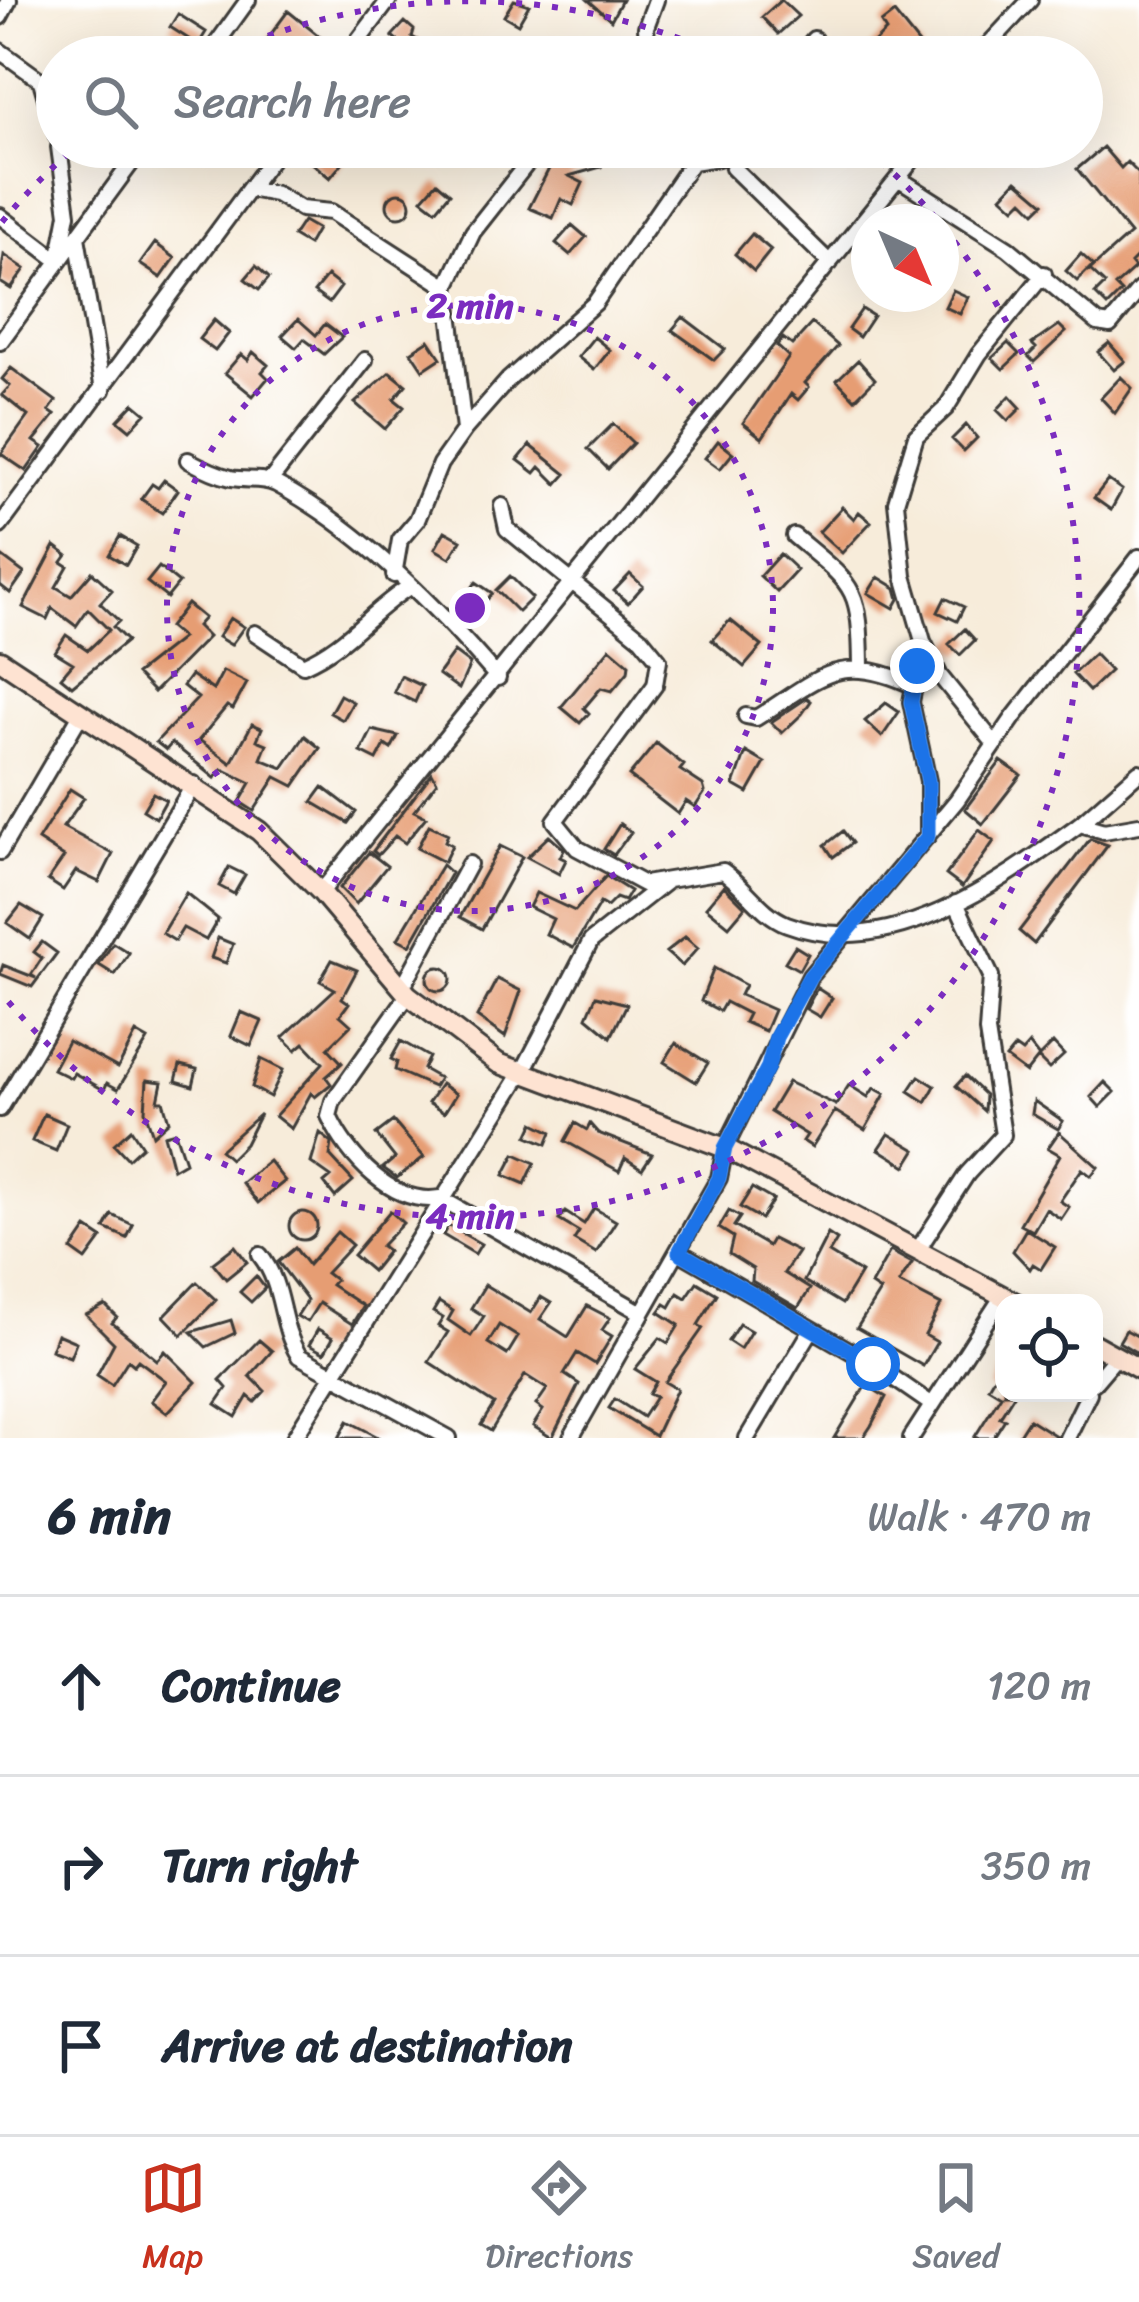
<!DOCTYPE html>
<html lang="en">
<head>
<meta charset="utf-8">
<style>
	body { margin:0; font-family:Sriracha,sans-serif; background:#f2f2f3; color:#1f2937 }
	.controls { position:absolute; right:36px; bottom:36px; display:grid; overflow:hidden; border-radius:24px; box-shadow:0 12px 48px #0002 }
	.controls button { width:108px; height:108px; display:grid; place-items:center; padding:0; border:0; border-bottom:3px solid #e0e1e3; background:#fff; color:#1f2937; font:60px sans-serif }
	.compass { position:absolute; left:851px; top:204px; width:108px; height:108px; border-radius:50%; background:#fff; box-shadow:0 12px 48px #0002; rotate:136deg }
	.stop { position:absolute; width:36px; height:36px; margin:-27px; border:9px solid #1a73e8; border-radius:50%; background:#fff }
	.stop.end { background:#1a73e8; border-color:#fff; box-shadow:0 3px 12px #0008 }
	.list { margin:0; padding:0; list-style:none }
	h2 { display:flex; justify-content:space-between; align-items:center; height:156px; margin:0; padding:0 48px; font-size:51px }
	h2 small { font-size:39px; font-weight:400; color:#747a83 }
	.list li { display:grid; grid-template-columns:78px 1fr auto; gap:36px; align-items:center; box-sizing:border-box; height:180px; padding:0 48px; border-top:3px solid #e0e1e3 }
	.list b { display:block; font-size:45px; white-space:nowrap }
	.list em { font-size:39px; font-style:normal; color:#747a83 }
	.icon { flex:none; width:66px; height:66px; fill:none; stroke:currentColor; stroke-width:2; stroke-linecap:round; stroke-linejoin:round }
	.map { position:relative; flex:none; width:1139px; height:1438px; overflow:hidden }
	.search { position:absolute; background:#fff; box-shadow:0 12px 48px #0002; left:36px; right:36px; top:36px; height:132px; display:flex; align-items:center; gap:30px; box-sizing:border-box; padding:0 42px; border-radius:66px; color:#747a83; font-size:45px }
	.sheet { height:696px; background:#fff }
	nav { display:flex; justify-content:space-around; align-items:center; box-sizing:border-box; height:168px; border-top:3px solid #e0e1e3; background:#fff; font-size:33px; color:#747a83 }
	nav a { display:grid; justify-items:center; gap:6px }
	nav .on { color:#c8321e }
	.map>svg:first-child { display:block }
	.building { fill:#e69d73; fill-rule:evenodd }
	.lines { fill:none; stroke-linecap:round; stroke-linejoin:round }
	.street-casing { stroke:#3d3b38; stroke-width:20 }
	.secondary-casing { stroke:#3d3b38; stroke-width:24 }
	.street { stroke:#fff; stroke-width:14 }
	.secondary { stroke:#fee3d2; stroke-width:18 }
	.route { stroke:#1a73e8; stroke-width:15 }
	.ring { fill:none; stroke:#7b2cbf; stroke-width:6; stroke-dasharray:6 12 }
	.centre { fill:#7b2cbf; stroke:#fff; stroke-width:6 }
	.ring-label { font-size:36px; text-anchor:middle; font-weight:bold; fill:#7b2cbf; stroke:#fff; stroke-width:9; stroke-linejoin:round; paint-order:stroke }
</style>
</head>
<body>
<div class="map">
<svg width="1139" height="1438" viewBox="0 0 1139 1438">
	<rect width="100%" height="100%" fill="#fff"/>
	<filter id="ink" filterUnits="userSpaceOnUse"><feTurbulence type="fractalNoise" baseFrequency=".00833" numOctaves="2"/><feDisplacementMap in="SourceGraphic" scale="24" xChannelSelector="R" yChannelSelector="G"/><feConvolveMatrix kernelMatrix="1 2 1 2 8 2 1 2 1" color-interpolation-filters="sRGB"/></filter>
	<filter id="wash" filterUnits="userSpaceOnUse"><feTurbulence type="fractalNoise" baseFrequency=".004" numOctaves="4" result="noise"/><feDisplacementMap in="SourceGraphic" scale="48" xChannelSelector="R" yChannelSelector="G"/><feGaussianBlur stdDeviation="2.7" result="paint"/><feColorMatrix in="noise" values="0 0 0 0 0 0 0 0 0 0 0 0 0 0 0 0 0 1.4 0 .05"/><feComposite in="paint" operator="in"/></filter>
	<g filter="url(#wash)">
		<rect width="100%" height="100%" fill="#f7ecda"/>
		<g id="blocks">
			<path class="building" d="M514,0L529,5L518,24L504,16Z
				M588,0H622L611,20Z
				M781,0L798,16L778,34L762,17Z
				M288,11L324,40L311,57L290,46L282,57H254Z
				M894,13L923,49L913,57H890L886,52L859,57L886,31L881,23Z
				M178,14L206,32L198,45L170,27Z
				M405,22L414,30L412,37L434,49L429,57H417L392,36Z
				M312,147H327L344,161L330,178L304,156Z
				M560,147H577L599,159L601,167L569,176L583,183L573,205L561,199L553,218L529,208Z
				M1103,147L1121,168L1127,162L1139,174L1138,256L1131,263L1135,268L1115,286L1121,292L1107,306L1095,294L1105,284L1090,270L1130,234L1077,169Z
				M1017,180L1044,203L1035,212L1023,200L1015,208L1002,196Z
				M437,182L450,193L436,210L422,199Z
				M387 205a12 12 0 1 1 24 0a12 12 0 1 1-24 0Z
				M303,221L317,229L308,245L293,236Z
				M572,225L586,237L570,255L556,243Z
				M752,234L771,250L754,271L735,254Z
				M155,243L175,258L161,278L140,264Z
				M1081,254L1093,265L1077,281L1066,271Z
				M4,255L25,269L11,289L0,282Z
				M256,266L269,278L259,290L245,279Z
				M327,276L341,287L329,303L314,292Z
				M953,290L968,297L960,314L945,307Z
				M862,309L873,316L859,337L848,329Z
				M683,317L725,349L714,360L672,330Z
				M298,319L316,335L325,324L342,337L324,354L304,339L296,348L282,336Z
				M214,320L229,333L215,351L199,339Z
				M812,323L838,346L805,383L809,387L798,400L791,394L762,438L743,423L789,357L777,346L783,338L792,345Z
				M1059,325L1066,332L1034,362L1028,356L1036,348L1032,344Z
				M594,337L610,350L594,370L578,357Z
				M429,340L441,358L423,370L411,352Z
				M1008,343L1019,354L1003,369L992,358Z
				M1109,343L1125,361L1114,370L1098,352Z
				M253,352L268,365L262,372L268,378L253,396L225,373L241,354L248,360Z
				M858,360L875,379L855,399L837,380Z
				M11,368L56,401L49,411L55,415L34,441L43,447L26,471L1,454L28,416L2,395L10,386L2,379Z
				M390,372L406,385L394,399L404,407L385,429L355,403Z
				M1121,377L1132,388L1115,413L1101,398Z
				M1010,396L1021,408L1008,421L997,410Z
				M134,403L146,413L130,430L118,420Z
				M613,424L633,443L608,469L588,449Z
				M966,425L977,438L964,451L952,439Z
				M718,441L733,453L720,469L705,458Z
				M530,445L566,474L557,484L540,467L535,473L518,460Z
				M164,480L178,490L162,513L141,499L152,484L158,488Z
				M1108,480L1122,490L1111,510L1094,498Z
				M842,507L854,519L859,512L871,522L842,553L819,532Z
				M445,531L461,540L450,558L435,549Z
				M120,536L137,546L126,565L109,555Z
				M55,546L67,555L62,562L68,566L56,587L71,596L92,572L112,590L100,603L119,621L113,627L127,641L72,686L61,677L73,663L55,652L66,635L88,650L109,630L88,609L76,626L52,608L47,619L23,607Z
				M780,554L797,570L777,592L760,576Z
				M0,555L24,573L10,593L0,585Z
				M159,567L179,583L167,598L147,582Z
				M630,574L643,586L628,603L614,591Z
				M510,576L532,598L518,612L496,590Z
				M878,577L896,588L899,599L894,608L868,593Z
				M476,582L492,593L481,609L465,598Z
				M945,598L964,607L957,621L938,612Z
				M187,604L204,618L197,626L208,637L154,692L136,674L182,638L169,627Z
				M230,618L244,627L231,645L218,637Z
				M730,620L762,646L744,667L712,640Z
				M965,629L975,640L960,655L949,644Z
				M610,648L629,664L628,672L612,691L601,688L584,708L589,713L580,723L561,707Z
				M454,652L470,664L459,689L438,674Z
				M1094,654L1110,671L1089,691L1073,674Z
				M223,671L247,683L233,709L227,706L199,740L231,763L252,724L262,728L257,740L267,744L261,759L283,768L305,736L320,748L294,786L276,777L254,811L240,802L251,783L222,769L215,778L172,743L166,750L156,742L198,698L183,686L191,675L213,690Z
				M401,676L422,686L415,702L394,692Z
				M340,695L353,702L343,720L330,713Z
				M807,698L811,701L802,714L782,733L771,722Z
				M886,703L899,712L882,737L865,721Z
				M372,730L398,736L391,749L385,745L377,760L361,752Z
				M656,743L684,765L680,770L703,785L705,792L695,807L686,801L678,814L629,776Z
				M746,752L765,763L748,793L734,785Z
				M1001,761L1021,775L983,824L965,809Z
				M432,773L437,782L414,811L426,817L405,843L395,836L378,855L373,851Z
				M323,787L356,812L348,823L312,802Z
				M70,789L84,798L63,827L113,854L99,882L76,871L63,890L48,880L64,857L38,840Z
				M153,793L166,800L156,818L143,810Z
				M620,824L631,832L614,855L604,849Z
				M429,825L448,834L445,841L452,845L444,862L417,848Z
				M979,830L994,841L962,887L946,875Z
				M843,831L852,843L833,857L825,845Z
				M549,836L564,849L560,857L566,860L559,874L527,857Z
				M1090,839L1108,845L1034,944L1019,931Z
				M500,846L522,857L482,929L460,917Z
				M369,852L387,866L356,904L340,888Z
				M442,865L451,873L410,945L398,939Z
				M229,867L245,875L234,894L219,886Z
				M606,876L630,891L624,901L616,898L607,907L600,903L573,948L546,934L553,919L529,907L536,893L575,911Z
				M724,886L745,907L729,926L706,907Z
				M186,893L218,919L206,940L183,928L175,941L162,933Z
				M21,905L43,918L30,939L7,923Z
				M685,937L698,948L682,966L666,952Z
				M218,938L233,944L226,963L211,958Z
				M42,942L57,953L32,987L0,974L3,965L36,978L31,975L42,958L34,952Z
				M113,943L129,953L115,975L99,965Z
				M795,946L808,954L799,970L785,962Z
				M332,960L357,970L342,998L349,1003L340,1015L351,1025L328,1048L342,1063L326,1077L331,1084L315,1097L311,1093L291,1129L275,1116L323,1063L304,1043L296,1050L283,1037L335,989L320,981Z
				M427 979a12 12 0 1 1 24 0a12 12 0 1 1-24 0Z
				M714,968L745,985L740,995L774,1010L765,1031L744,1022L748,1014L725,1002L720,1011L701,1001Z
				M497,979L521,991L505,1037L477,1017Z
				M817,988L832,998L820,1017L806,1009Z
				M596,996L627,1004L611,1037L587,1017Z
				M241,1012L262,1021L251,1046L231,1036Z
				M136,1033L148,1040L118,1089L107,1083L104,1090L74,1073L71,1078L53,1069L68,1041L118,1068Z
				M401,1041L429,1057L423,1069L439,1078L434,1087L395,1070L397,1062L391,1059Z
				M676,1043L708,1063L696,1082L664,1062Z
				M1053,1043L1064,1055L1049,1069L1038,1058L1026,1073L1006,1058L1015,1047L1022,1052L1029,1044L1039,1057Z
				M261,1059L283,1070L270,1097L252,1087Z
				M180,1065L197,1069L193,1086L176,1081Z
				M919,1076L935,1086L926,1102L909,1091Z
				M965,1076L985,1095L984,1111L956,1086Z
				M147,1080L162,1082L158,1101H163L169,1121L153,1135L145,1111Z
				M788,1082L836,1105L849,1085L868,1097L874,1088L885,1094L865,1130L835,1111L812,1147L803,1141L807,1135L770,1112Z
				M1105,1082L1115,1092L1100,1107L1091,1097Z
				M441,1084L456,1094L444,1113L428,1103Z
				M1034,1101L1063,1121L1058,1129L1032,1114Z
				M44,1114L67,1124L56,1151L32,1141Z
				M260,1114L245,1144L230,1159L220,1150Z
				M393,1121L424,1157L397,1178L383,1168L395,1158L376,1134Z
				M534,1123L552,1132L547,1144L528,1136Z
				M575,1123L587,1130L590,1124L598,1133L652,1154L642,1169L625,1158L619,1171L565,1141Z
				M131,1129L142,1146L128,1159L114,1144Z
				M175,1132L185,1162L173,1169L164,1135Z
				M1059,1132L1098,1167L1091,1176L1082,1169L1060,1201L1069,1207L1061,1219L1046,1209L1033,1231L1020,1224L1060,1155L1048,1148Z
				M320,1133L332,1143L330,1156L353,1181L335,1197L324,1183L331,1177L311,1163Z
				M889,1134L916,1150L906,1166L879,1149Z
				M515,1154L535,1163L525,1184L504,1175Z
				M269,1161L285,1181L258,1203L242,1183Z
				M752,1188L773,1200L761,1219L740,1207Z
				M594,1208L616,1221L596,1253L574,1240L579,1232L559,1220L565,1212L584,1224Z
				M390,1211L403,1223L381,1246L388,1251L372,1271L353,1255Z
				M729,1211L740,1217L734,1226L768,1246L772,1239L798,1252L784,1273L810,1289L798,1308L752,1281L753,1269L729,1254L733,1237L719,1228Z
				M289 1226a14 14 0 1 1 28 0a14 14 0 1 1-28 0Z
				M112,1215L133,1225L127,1238L105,1228Z
				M448,1225L481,1244L475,1254L443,1235Z
				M87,1228L102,1238L86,1260L72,1250Z
				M1026,1229L1055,1247L1041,1269L1033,1264L1030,1269L1013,1251Z
				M337,1232L352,1245L326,1273L335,1280L331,1285L363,1306L352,1324L319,1303L307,1322L297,1316L307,1300L278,1262L295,1248L308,1265Z
				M828,1234L837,1240L829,1253L861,1273L842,1304L804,1281Z
				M235,1246L247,1262L226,1279L213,1263Z
				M890,1251L912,1263L899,1283L941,1305L925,1335L937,1342L923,1366L857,1328L880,1291L871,1285Z
				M256,1276L265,1288L251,1302L240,1292Z
				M197,1282L216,1300L182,1335L164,1316Z
				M697,1282L717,1294L698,1325L703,1328L665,1382L677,1389L655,1436L609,1408L615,1399L643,1417L656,1397L649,1394L656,1382L635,1369L660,1338L668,1343L679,1325L659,1312L665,1304L670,1307L678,1293L686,1298Z
				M485,1285L531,1313L541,1297L551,1303L540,1319L568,1337L587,1306L610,1318L602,1330L612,1336L595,1364L577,1353L564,1374L579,1384L552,1438L533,1426L543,1410L536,1405L547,1389L525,1375L491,1431L481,1425L494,1404L429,1362L448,1332L438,1326L443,1318L433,1312L439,1302L453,1311L448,1320L471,1336L484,1316L471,1308ZM499,1325L518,1337L507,1355L488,1343Z
				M105,1305L117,1317L112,1323L157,1360L165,1351L196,1382L167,1413L151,1401L166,1381L138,1360L134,1365L128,1360L112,1385L97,1375L114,1343L86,1315Z
				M231,1320L235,1333L206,1347L191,1332Z
				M739,1324L751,1331L740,1349L728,1341Z
				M318,1329L333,1338L324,1353L309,1345Z
				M1126,1330L1139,1337V1354L1119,1342Z
				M57,1334L76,1342L70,1357L51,1350Z
				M259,1340L272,1351L250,1376L265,1391L255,1402L248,1396L236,1417L216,1404L227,1388L220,1380Z
				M1004,1360V1393H1015L1000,1417L1005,1419L993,1438H974L1001,1395L988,1387Z
				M866,1385L886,1397L871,1426L863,1438H834Z
				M1029,1419L1056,1436V1438H1017Z
				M348,1421L380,1438H339Z"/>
		</g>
	</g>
	<g filter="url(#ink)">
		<use href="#blocks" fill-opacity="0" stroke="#3d3b38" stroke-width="3"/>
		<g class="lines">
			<g class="street-casing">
				<path id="street" d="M0,17L9,0
					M0,51L57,92
					M207,57L248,0
					M346,57L389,0
					M648,57L646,27L656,0
					M799,57L814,39
					M977,57L1030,0
					M41,81L57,136
					M619,147H660L692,162L718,158
					M742,147L733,168L830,263
					M901,180L1008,248L1098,323L1110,325L1139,290
					M249,189L276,194L301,209L331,212L447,287L473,232L540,147
					M0,216L59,261L68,214L59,147
					M77,237L103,390
					M447,287L464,430
					M0,342L143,147
					M188,460C201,467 215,474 231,478C246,481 262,477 276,484C359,528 437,607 498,678
					M270,481L365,360
					M502,506L507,529L641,638L659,660L655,685L555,821L577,848L644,884L723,871C746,887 761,914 787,924C890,963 1000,882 1080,824L1104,831L1139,825
					M0,526L280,147
					M794,536C855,587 860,585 861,666
					M394,575L400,540L417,520L440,464L464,430L508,380L595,303L692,162
					M255,633L303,665C349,645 369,612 409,587
					M923,641L911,702L928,781V836
					M746,716L756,718C819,679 838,650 914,686
					M995,744L940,676L923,641L904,576L896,502L916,436L946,408L979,354L1044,274
					M1080,824L1139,772
					M0,852L81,714
					M321,892L923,147
					M402,988L469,864
					M408,995L333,1101L329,1116C347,1156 393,1206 440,1198L642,1313
					M0,1109L194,784
					M917,1251L967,1174L1003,1135L987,1032L991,976L956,903
					M679,1252L873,1364L931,1404
					M260,1255C285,1287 278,1322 299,1356L449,1438
					M1094,1383L1117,1356
					M294,1438L523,1071L591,941L666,882
					M571,1438L719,1178L725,1148L810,976L957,800L1014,717L1139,557
					M747,1438L812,1329
					M911,1438L1002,1297
					M1067,1438L1089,1393"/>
			</g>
			<g class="secondary-casing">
				<path id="secondary" d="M0,660L259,831L321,892L408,995L498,1063L725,1148L1016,1303
					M1094,1344L1139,1369"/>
			</g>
			<use href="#street" class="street"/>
			<use href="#secondary" class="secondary"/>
		</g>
	</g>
	<g class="lines" filter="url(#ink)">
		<path class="route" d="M873,1364L679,1252L719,1178L725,1148L768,1067L776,1037L810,976L928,836V781L911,702L917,666"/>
	</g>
	<g class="ring">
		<circle cx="470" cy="608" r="303"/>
		<path d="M2 222A607 607 0 0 1 72 150M218 56A607 607 0 0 1 722 56M868 150A607 607 0 1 1 2 994"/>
	</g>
	<circle cx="470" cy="608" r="18" class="centre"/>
	<g class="ring-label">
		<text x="470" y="318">2 min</text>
		<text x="470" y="1228">4 min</text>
	</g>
</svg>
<div class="controls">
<button><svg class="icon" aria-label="locate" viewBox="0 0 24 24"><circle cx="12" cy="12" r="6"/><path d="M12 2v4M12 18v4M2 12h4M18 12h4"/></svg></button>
</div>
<svg class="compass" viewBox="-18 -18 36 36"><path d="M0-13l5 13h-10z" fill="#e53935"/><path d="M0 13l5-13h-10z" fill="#747a83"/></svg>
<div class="stop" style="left:873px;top:1364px"></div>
<div class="stop end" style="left:917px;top:666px"></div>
<div class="search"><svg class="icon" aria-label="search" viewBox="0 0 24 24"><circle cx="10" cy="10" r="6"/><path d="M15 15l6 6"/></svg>Search here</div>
</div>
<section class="sheet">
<h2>6 min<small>Walk · 470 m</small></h2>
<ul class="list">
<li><svg class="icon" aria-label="ahead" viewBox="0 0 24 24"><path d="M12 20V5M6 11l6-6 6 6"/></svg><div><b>Continue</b></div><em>120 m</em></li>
<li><svg class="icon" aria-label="right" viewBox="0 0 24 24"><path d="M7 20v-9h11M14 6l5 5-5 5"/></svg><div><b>Turn right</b></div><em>350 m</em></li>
<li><svg class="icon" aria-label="arrive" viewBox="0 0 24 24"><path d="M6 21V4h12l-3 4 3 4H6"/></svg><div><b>Arrive at destination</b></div></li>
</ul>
</section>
<nav>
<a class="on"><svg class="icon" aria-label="map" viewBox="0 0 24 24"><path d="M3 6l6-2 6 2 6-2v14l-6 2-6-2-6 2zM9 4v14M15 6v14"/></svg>Map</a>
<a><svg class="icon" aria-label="directions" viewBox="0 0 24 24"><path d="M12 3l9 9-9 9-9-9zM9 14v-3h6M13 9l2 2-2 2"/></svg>Directions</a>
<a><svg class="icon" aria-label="saved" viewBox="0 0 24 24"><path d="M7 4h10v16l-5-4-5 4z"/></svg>Saved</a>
</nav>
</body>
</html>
